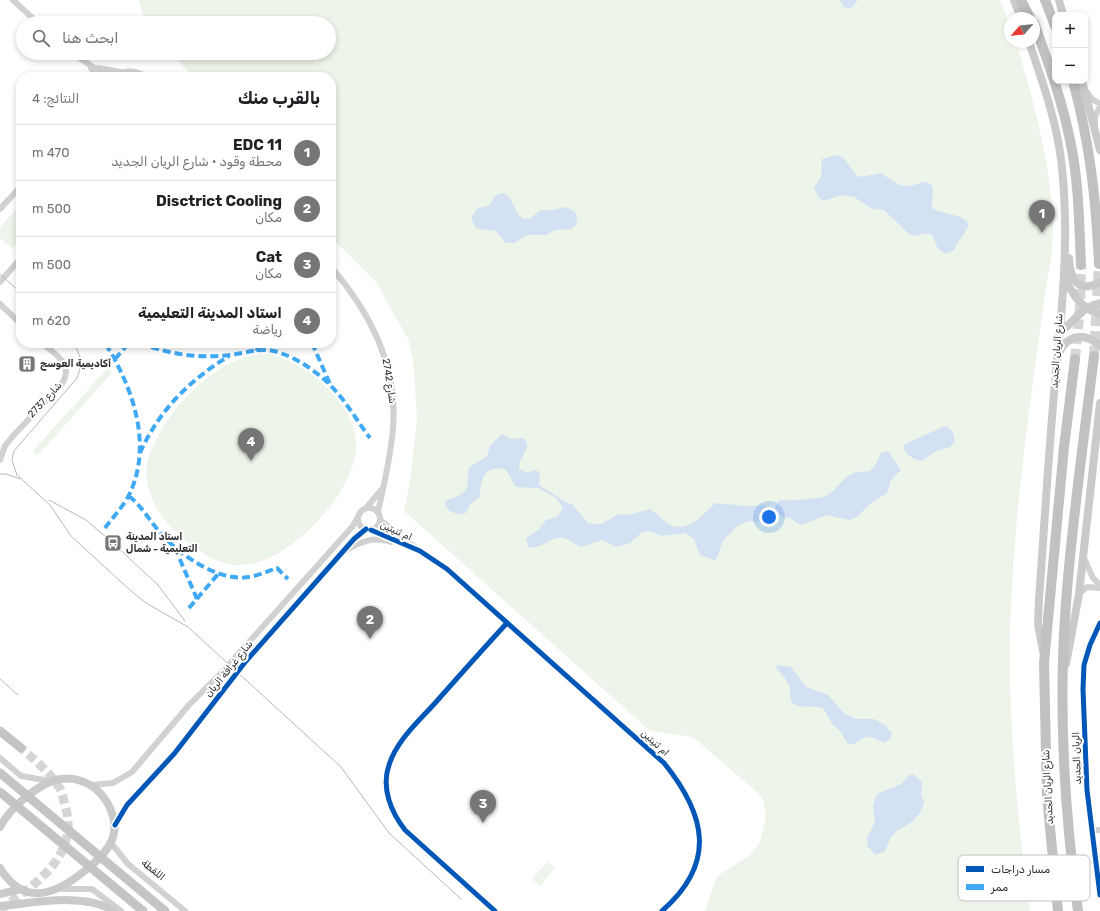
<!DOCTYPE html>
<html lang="ar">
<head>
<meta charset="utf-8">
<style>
	body { margin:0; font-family:Rubik,"Noto Naskh Arabic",sans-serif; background:#f2f2f2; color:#202124; direction:rtl }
	.controls { position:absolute; right:12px; top:12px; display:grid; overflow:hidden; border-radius:8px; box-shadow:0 2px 6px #0003 }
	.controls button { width:36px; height:36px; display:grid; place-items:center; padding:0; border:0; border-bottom:1px solid #e0e0e0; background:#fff; color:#202124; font:20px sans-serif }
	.compass { position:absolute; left:1004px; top:12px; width:36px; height:36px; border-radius:50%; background:#fff; box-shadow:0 2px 6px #0003; rotate:243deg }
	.you { position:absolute; left:769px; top:517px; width:14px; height:14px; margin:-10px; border:3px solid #fff; border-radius:50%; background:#1a73e8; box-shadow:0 0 0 6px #1a73e833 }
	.badge { display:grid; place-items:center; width:26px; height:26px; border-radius:50%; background:#767676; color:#fff; font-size:13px; font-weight:700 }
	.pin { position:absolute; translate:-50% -33px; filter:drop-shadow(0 1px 2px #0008) }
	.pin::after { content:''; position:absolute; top:21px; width:14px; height:12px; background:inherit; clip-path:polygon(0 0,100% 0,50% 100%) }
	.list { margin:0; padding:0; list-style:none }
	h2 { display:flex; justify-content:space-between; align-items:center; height:52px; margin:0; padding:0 16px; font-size:17px }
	h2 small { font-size:13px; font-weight:400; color:#757577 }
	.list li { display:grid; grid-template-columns:26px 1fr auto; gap:12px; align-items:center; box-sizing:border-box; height:56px; padding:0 16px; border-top:1px solid #e0e0e0 }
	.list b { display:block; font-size:15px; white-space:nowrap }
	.list p { margin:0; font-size:13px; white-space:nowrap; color:#757577 }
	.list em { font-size:13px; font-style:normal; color:#757577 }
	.icon { flex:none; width:22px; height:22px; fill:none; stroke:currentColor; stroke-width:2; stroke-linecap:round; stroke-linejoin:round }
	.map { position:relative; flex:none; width:1100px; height:911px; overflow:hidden; direction:ltr }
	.search { position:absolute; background:#fff; box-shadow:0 2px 6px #0003; left:16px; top:16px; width:320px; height:44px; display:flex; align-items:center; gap:10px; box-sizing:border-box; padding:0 14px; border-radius:22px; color:#757577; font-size:15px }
	.panel { position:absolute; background:#fff; box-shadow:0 2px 6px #0003; left:16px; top:72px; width:320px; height:276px; border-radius:16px; direction:rtl }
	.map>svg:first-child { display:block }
	.green { fill:#edf4e9 }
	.water { fill:#d4e1f2 }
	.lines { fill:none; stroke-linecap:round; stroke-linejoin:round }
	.primary-tunnel { stroke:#d5d5d5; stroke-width:9; stroke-dasharray:9 4.5; stroke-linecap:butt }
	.trunk-tunnel { stroke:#d5d5d5; stroke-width:10; stroke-dasharray:10 5; stroke-linecap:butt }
	.minor { stroke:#d1d1d1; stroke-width:6 }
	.secondary { stroke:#cacaca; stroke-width:8 }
	.primary { stroke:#c4c4c4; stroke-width:9 }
	.trunk { stroke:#c1c1c1; stroke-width:10 }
	.tram { stroke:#b8b8b8; stroke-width:1 }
	.quiet { stroke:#3fa9f5; stroke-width:4; stroke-dasharray:8 4; stroke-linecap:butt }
	.cycleway-casing { stroke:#fff; stroke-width:8 }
	.cycleway { stroke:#0057b8; stroke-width:5 }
	.labels { text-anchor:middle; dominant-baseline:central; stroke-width:4; stroke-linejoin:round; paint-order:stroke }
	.street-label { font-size:10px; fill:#2c2c2c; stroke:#fff }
	.poi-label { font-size:10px; font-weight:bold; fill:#2c2c2c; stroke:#fff; text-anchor:start }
	.key { fill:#fff; stroke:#c0c0c0; stroke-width:1 }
	.key-label { font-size:11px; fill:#2c2c2c }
</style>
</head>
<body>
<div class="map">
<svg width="1100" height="911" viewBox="0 0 1100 911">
	<rect width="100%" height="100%" fill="#fff"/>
	<path class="green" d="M139,0H1000L1010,26V42H1016L1018,47C1037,116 1065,210 1047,280C1029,412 1008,546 1010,680C1012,757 1019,835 1030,911H705L717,876L747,857L760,843L766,816L763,800L758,793L693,737L650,731L404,511L410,482L417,418L413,359L408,339L376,282L331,237V77H193L171,53H329V23H145Z
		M21,204V242L12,248L0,238V227Z
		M270,354C277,357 285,358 291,362C320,376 353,407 356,441C359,474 327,515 303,535C283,552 264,565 237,565C217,564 201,553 186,541C173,530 158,515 152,499C148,488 145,477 147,465C155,426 197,378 233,362C245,356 257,355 270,354Z
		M108,367L112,373L37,456L33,451L71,408L73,410L75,408L74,406Z
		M547,862L555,868L540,886L532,879Z"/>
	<path class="water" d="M840,0H858L851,8L844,7Z
		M835,155L843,157L855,174L860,177L881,173C889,178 897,186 907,186C916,187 921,179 931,184L933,188L932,208C940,214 971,215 968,226C965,236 957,241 954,250L945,254L938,249L932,235L926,233L914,236L908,233L884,210L872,209L854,197L841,195L824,201L819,198L814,187L821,177L822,159Z
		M504,193C515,199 513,213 524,219L531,218L540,210H553L565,207C575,210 579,215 576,225L571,229L555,230L547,235H527L515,243H506L496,231L479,229L475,227L471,217L478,208L489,206C493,199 494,194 504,193Z
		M945,426C949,427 952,430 953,434C959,449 944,448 934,452C929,455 926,459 921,461C912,459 907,455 903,447L905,444Z
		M502,434L511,439L523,438C535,447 518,456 519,469L527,473L534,470L538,471L540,476L539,485L567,503L572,504L588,523L594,524H601L619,514L628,515L650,509C656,513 661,518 667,523C685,536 703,515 715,503C732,504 747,508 764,505L770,509L775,508L779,500C788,501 822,499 828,495C836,489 841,481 848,476C865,465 869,483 881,453L888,451L901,470L891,480L887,493L870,504L857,517L849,520L826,515L801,525L796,523L791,518L782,517L777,511L774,510L767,520L762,522L748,521L737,526L723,541L717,558L714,560L700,555L694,539L685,533L662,536L648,531L642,532L630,543L616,547L602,540L581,547C574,544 569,539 563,538C550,536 542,550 528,547L526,539L539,529L546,520L557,517L563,508L556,498L538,488L516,487L506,470C485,463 480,480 480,497L471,503L466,513C457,515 446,513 445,502C451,498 461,496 465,491C470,484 466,473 470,466L487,457L490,446Z
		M777,665L791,667L806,687L828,695L844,713L856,719H874L886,726L892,733L890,739L884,743C866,735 870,735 854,744H848L839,730L832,724L823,708C814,705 801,709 794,704C788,700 792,689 788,683C785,678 780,672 776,668Z
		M913,774L922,782L921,795L924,801L923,806L920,813L913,821L897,831L891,837L885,851L876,855L867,846V838L875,822L873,806L875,798L879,793L901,784L909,775Z"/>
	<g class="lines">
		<path class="primary-tunnel" d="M0,910C14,899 30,889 43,876C65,855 74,831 64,802C63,797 62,791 59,787C49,772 35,760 21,748"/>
		<path class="trunk-tunnel" d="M1094,356L1099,264
			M1075,359L1080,306L1081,265"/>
		<path class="minor" d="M13,0L38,23
			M72,53L99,71L105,77
			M91,68L97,77
			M98,68L121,72
			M116,77C124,69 137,70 146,77
			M1087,92L1092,99L1100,104
			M1095,125V117L1100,106
			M0,209L21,186
			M331,267C370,312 398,367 393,428C391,456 384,484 378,512
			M0,282L21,258
			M0,304L21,324
			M0,460L5,446L12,437L61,385C75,364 57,356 42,343
			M358 519a11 11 0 1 1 22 0a11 11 0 1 1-22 0Z
			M366,508L382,489
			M380,520L417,549
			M371,530L420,551L447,569L664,763C706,815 717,863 662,911
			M345,551C360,542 373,536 391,542
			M1084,558L1093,578L1100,585
			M1079,594L1087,587L1100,588
			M1100,623L1090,645L1084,665L1083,689L1087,790L1100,895
			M0,758L21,776L50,781
			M91,785L113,783L132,772L189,705L223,671L352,527L358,517
			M115,825L127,805L174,754L246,661L354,539L366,529
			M1091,830H1100
			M111,843L128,864L185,911
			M58,889H92L121,911
			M495,911L405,830C391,812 381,788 389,765C397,740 419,721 436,702C459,676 483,649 507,623"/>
		<path class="secondary" d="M1014,0L1021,18
			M1059,0L1063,15
			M1029,42C1043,83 1058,125 1062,168C1070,243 1061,319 1054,394C1048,462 1044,531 1039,599L1038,624L1043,651
			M1082,81L1100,150
			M1069,258C1070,277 1077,295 1100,282
			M1064,276C1072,293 1080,309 1100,314
			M1059,334L1086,308L1100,303
			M1059,353C1068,334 1085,332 1100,346
			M1066,664L1079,594L1100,403
			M0,827C10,808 39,782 61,779C75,777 89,782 99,792C110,803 118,822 113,837C109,850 98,860 87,869C58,893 25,909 0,868
			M0,894L21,889
			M0,906C33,903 85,892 114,911"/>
		<path class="primary" d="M0,731L21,748
			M0,773L165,911
			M0,792L143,911"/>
		<path class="trunk" d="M1021,0L1030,18
			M1045,0L1055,26
			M1034,23C1048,62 1062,100 1070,140C1079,181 1079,223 1081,265
			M1073,81C1090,144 1096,199 1099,264
			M1058,911L1047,796L1044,663L1064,447L1075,359
			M1078,911C1064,809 1058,705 1066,603C1072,520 1084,438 1094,356"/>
		<path class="tram" d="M0,274L21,293
			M72,343C82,354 82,365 77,378L14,451L12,460L17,475L50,505L71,536L131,591L146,603L188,627L341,767L389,833L461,899
			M0,474H6L20,479
			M49,500L86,520L113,543L158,585L185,621
			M0,679L18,695"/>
		<path class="quiet" d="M140,343C168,354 200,359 230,355C241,354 252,350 263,350C285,349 317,371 331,386C346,401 357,421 370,438
			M312,343L330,384
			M256,351L263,343
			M115,359L129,343
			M140,453C159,410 190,380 229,356
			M129,496C143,507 152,525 165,538C183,557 221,582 248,577C258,576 268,571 277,568L288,579
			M105,528C113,517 124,506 130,493C153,443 132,386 105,343
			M175,548L197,599
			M189,608L219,573"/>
		<g class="cycleway-casing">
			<path id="cycleway" d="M371,530L420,551L447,569L664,763C706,815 717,863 662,911
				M1100,623L1090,645L1084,665L1083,689L1087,790L1100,895
				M115,825L127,805L174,754L246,661L354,539L366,529
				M495,911L405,830C391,812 381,788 389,765C397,740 419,721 436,702C459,676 483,649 507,623"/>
		</g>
		<use href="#cycleway" class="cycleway"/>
	</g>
	<defs>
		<g id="building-square" transform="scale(0.9)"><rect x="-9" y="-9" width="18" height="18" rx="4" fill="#767676" stroke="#fff"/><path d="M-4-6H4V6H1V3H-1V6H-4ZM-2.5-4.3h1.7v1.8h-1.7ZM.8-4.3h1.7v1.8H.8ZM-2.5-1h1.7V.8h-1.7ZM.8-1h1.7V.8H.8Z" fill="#fff"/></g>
		<g id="bus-square" transform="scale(0.9)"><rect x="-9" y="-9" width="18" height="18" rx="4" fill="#767676" stroke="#fff"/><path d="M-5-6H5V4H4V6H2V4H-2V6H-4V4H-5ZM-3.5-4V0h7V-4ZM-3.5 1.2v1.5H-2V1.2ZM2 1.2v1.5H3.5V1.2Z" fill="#fff"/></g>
	</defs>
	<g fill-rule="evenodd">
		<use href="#building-square" x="27" y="364"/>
		<use href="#bus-square" x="113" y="543"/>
	</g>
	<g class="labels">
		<g class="street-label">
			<text transform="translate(1057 351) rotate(-86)">شارع الريان الجديد</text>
			<text transform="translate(389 381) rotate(81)">شارع 2742</text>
			<text transform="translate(45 400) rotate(-47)">شارع 2737</text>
			<text transform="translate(396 531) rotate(24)">ام ثنيتين</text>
			<text transform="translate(229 669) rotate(-51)">شارع غرافة الريان</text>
			<text transform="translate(655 743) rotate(42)">ام ثنيتين</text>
			<text transform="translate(1077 758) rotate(-92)">الريان الجديد</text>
			<text transform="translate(1048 787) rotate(-93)">شارع الريان الجديد</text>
			<text transform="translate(153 870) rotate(39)">اللقطة</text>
		</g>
		<g class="poi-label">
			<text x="40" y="364">أكاديمية العوسج</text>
			<text x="126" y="537">استاد المدينة<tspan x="126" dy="12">التعليمية - شمال</tspan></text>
		</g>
	</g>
	<rect x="958" y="855" width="132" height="46" rx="6" class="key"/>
	<rect x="966" y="866" width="18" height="6" fill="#0057b8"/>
	<rect x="966" y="884" width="18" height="6" fill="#3fa9f5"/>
	<g class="key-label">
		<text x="991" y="873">مسار دراجات</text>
		<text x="991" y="891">ممر</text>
	</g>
</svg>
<div class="controls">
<button>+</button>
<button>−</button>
</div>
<svg class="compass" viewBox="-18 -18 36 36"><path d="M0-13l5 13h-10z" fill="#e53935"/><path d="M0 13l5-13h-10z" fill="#757577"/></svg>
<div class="you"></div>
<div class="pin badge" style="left:1042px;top:233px">1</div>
<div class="pin badge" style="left:370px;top:639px">2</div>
<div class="pin badge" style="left:483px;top:823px">3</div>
<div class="pin badge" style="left:251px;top:461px">4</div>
<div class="search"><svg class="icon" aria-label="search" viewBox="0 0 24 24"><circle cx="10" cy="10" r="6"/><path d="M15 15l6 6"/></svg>ابحث هنا</div>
<section class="panel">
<h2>بالقرب منك<small>النتائج: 4</small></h2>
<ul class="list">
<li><span class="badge">1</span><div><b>EDC 11</b><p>محطة وقود · شارع الريان الجديد</p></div><em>470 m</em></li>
<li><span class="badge">2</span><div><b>Disctrict Cooling</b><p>مكان</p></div><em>500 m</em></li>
<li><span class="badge">3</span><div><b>Cat</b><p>مكان</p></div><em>500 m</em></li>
<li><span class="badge">4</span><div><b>استاد المدينة التعليمية</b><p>رياضة</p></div><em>620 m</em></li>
</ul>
</section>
</div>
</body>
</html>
